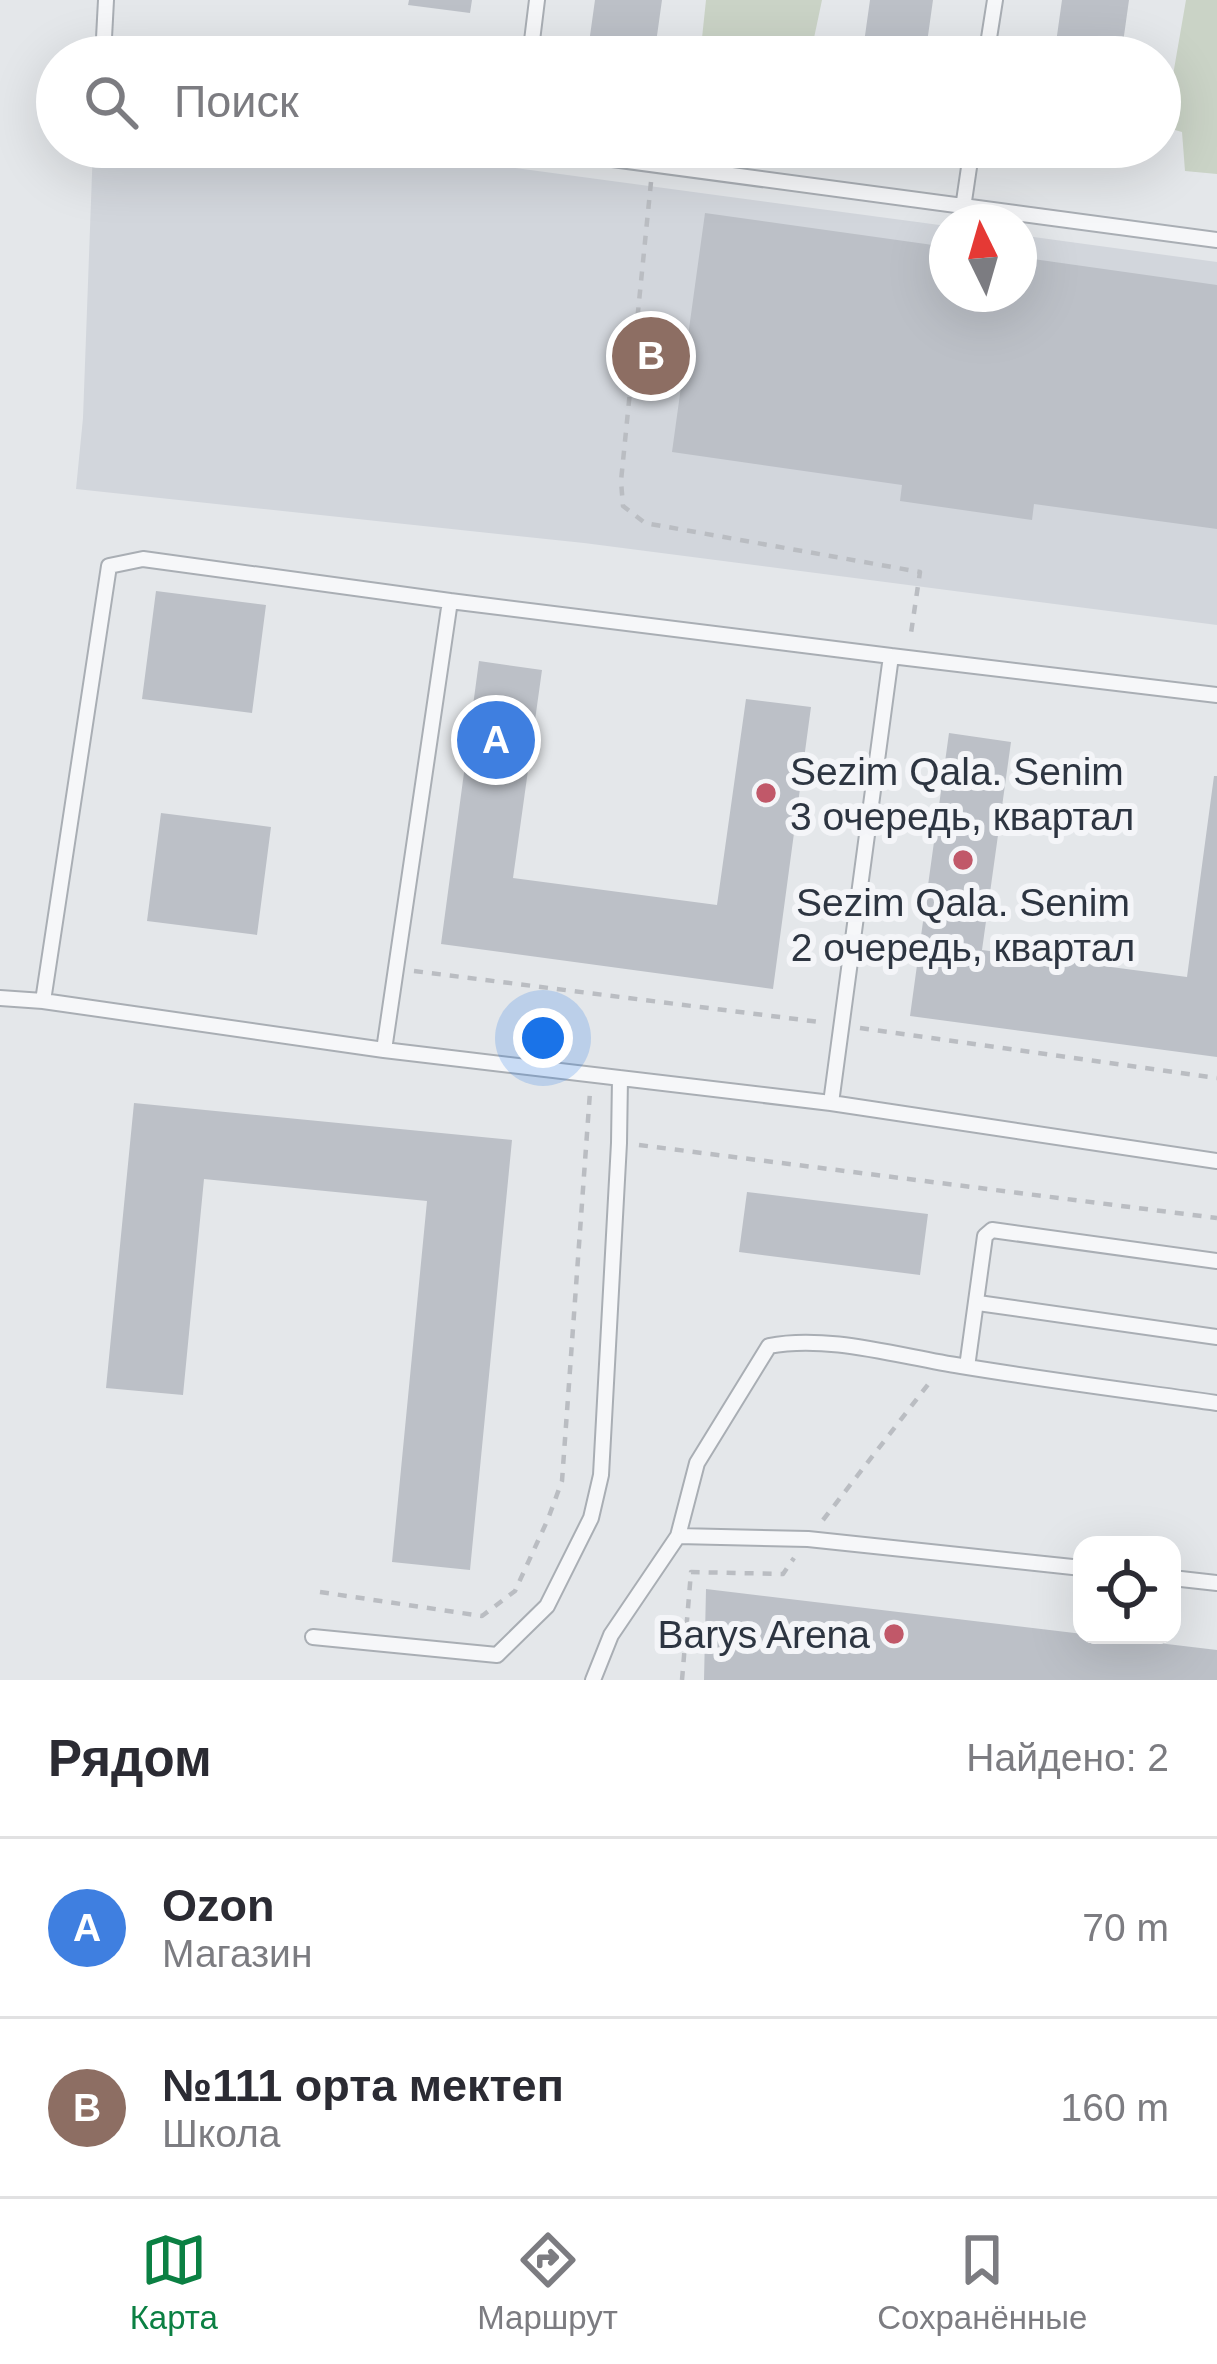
<!DOCTYPE html>
<html lang="ru">
<head>
<meta charset="utf-8">
<style>
	body { margin:0; font-family:Helvetica,sans-serif; background:#f2f2f3; color:#2b2b33 }
	.controls { position:absolute; right:36px; bottom:36px; display:grid; overflow:hidden; border-radius:24px; box-shadow:0 12px 48px #0002 }
	.controls button { width:108px; height:108px; display:grid; place-items:center; padding:0; border:0; border-bottom:3px solid #e1e1e2; background:#fff; color:#2b2b33; font:60px sans-serif }
	.compass { position:absolute; left:929px; top:204px; width:108px; height:108px; border-radius:50%; background:#fff; box-shadow:0 12px 48px #0002; rotate:355deg }
	.you { position:absolute; left:543px; top:1038px; width:42px; height:42px; margin:-30px; border:9px solid #fff; border-radius:50%; background:#1a73e8; box-shadow:0 0 0 18px #1a73e833 }
	.badge { display:grid; place-items:center; width:78px; height:78px; border-radius:50%; background:#0b8043; color:#fff; font-size:39px; font-weight:700 }
	.pin { position:absolute; translate:-50% -50%; border:6px solid #fff; box-shadow:0 3px 12px #0006 }
	.list { margin:0; padding:0; list-style:none }
	h2 { display:flex; justify-content:space-between; align-items:center; height:156px; margin:0; padding:0 48px; font-size:51px }
	h2 small { font-size:39px; font-weight:400; color:#7c7c81 }
	.list li { display:grid; grid-template-columns:78px 1fr auto; gap:36px; align-items:center; box-sizing:border-box; height:180px; padding:0 48px; border-top:3px solid #e1e1e2 }
	.list b { display:block; font-size:45px; white-space:nowrap }
	.list p { margin:0; font-size:39px; white-space:nowrap; color:#7c7c81 }
	.list em { font-size:39px; font-style:normal; color:#7c7c81 }
	.icon { flex:none; width:66px; height:66px; fill:none; stroke:currentColor; stroke-width:2; stroke-linecap:round; stroke-linejoin:round }
	.map { position:relative; flex:none; width:1217px; height:1680px; overflow:hidden }
	.search { position:absolute; background:#fff; box-shadow:0 12px 48px #0002; left:36px; right:36px; top:36px; height:132px; display:flex; align-items:center; gap:30px; box-sizing:border-box; padding:0 42px; border-radius:66px; color:#7c7c81; font-size:45px }
	.sheet { height:516px; background:#fff }
	nav { display:flex; justify-content:space-around; align-items:center; box-sizing:border-box; height:168px; border-top:3px solid #e1e1e2; background:#fff; font-size:33px; color:#7c7c81 }
	nav a { display:grid; justify-items:center; gap:6px }
	nav .on { color:#0b8043 }
	.map>svg:first-child { display:block }
	.built { fill:#d2d6dc }
	.green { fill:#cad3c6 }
	.building { fill:#bcc0c7 }
	.lines { fill:none; stroke-linecap:round; stroke-linejoin:round }
	.lane-casing { stroke:#a9aeb4; stroke-width:18 }
	.path { stroke:#babdc2; stroke-width:4.5; stroke-dasharray:9 9; stroke-linecap:butt }
	.lane { stroke:#f6f7f9; stroke-width:14 }
	.poi-dot { fill:#c15869; stroke:#f4f5f8; stroke-width:4.5 }
	.labels { text-anchor:middle; dominant-baseline:central; stroke-width:12; stroke-linejoin:round; paint-order:stroke }
	.poi-label { font-size:39px; fill:#2d3541; stroke:#f4f5f8; text-anchor:start }
</style>
</head>
<body>
<div class="map">
<svg width="1217" height="1680" viewBox="0 0 1217 1680">
	<rect width="100%" height="100%" fill="#e4e7ea"/>
	<path class="built" d="M93,147H359L947,226V294H1019V235L1217,262V625L584,543L76,489L83,418Z"/>
	<path class="green" d="M706,0H822L810,57H700Z
		M1186,0H1217V174L1185,171L1182,132L1164,127Z"/>
	<path class="building" d="M409,0H472L470,13L408,5Z
		M595,0H662L654,57L588,50Z
		M870,0H933L925,57H862Z
		M1062,0H1129L1121,57H1054Z
		M705,213L947,247V294H1019V257L1217,285V529L1034,504L1032,520L900,501L902,485L672,452Z
		M156,591L266,605L252,713L142,699Z
		M479,661L542,670L513,878L717,905L746,699L811,707L773,989L441,944Z
		M949,733L1011,742L982,950L1187,977L1214,776H1217V1057L910,1016Z
		M161,813L271,827L257,935L147,921Z
		M134,1103L512,1140L470,1570L392,1562L427,1201L204,1179L183,1395L106,1388Z
		M747,1192L928,1214L920,1275L739,1252Z
		M706,1589L1217,1650V1680H704Z"/>
	<g class="lines">
		<g class="lane-casing">
			<path id="lane" d="M103,57L106,0
				M530,57L537,0
				M986,57L995,0
				M523,147L1217,240
				M963,208L972,147
				M0,998L43,1001L384,1050L831,1103L1217,1161
				M43,1001L109,566L143,559L450,601
				M384,1050L450,601L891,656
				M831,1103L891,656L1217,695
				M978,1303L1217,1337
				M967,1367L985,1236L992,1230L1217,1261
				M678,1536L808,1539L1082,1568
				M1172,1578L1217,1583
				M313,1637L497,1655L547,1606L591,1518L601,1475L619,1143L620,1078
				M593,1680L611,1635L678,1536L697,1463L769,1346C828,1334 901,1357 961,1366C1046,1380 1132,1391 1217,1403"/>
		</g>
		<path class="path" d="M651,182L621,481L623,506L645,523L920,572L910,640
			M414,971L819,1022
			M860,1028L1217,1078
			M639,1145L1217,1218
			M823,1520L930,1382
			M320,1592L482,1616L515,1591L548,1519L562,1481L590,1092
			M682,1680L691,1572L783,1574L794,1558"/>
		<use href="#lane" class="lane"/>
	</g>
	<g class="poi-dot">
		<circle cx="766" cy="793" r="12"/>
		<circle cx="963" cy="860" r="12"/>
		<circle cx="894" cy="1634" r="12"/>
	</g>
	<g class="labels">
		<g class="poi-label">
			<text x="790" y="771">Sezim Qala. Senim<tspan x="790" dy="45">3 очередь, квартал</tspan></text>
			<text x="963" y="902" text-anchor="middle">Sezim Qala. Senim<tspan x="963" dy="45">2 очередь, квартал</tspan></text>
			<text x="870" y="1634" text-anchor="end">Barys Arena</text>
		</g>
	</g>
</svg>
<div class="controls">
<button><svg class="icon" aria-label="locate" viewBox="0 0 24 24"><circle cx="12" cy="12" r="6"/><path d="M12 2v4M12 18v4M2 12h4M18 12h4"/></svg></button>
</div>
<svg class="compass" viewBox="-18 -18 36 36"><path d="M0-13l5 13h-10z" fill="#e53935"/><path d="M0 13l5-13h-10z" fill="#7c7c81"/></svg>
<div class="you"></div>
<div class="pin badge" style="left:496px;top:740px;background:#3f7fe0">A</div>
<div class="pin badge" style="left:651px;top:356px;background:#8d6e63">B</div>
<div class="search"><svg class="icon" aria-label="search" viewBox="0 0 24 24"><circle cx="10" cy="10" r="6"/><path d="M15 15l6 6"/></svg>Поиск</div>
</div>
<section class="sheet">
<h2>Рядом<small>Найдено: 2</small></h2>
<ul class="list">
<li><span class="badge" style="background:#3f7fe0">A</span><div><b>Ozon</b><p>Магазин</p></div><em>70 m</em></li>
<li><span class="badge" style="background:#8d6e63">B</span><div><b>№111 орта мектеп</b><p>Школа</p></div><em>160 m</em></li>
</ul>
</section>
<nav>
<a class="on"><svg class="icon" aria-label="map" viewBox="0 0 24 24"><path d="M3 6l6-2 6 2 6-2v14l-6 2-6-2-6 2zM9 4v14M15 6v14"/></svg>Карта</a>
<a><svg class="icon" aria-label="directions" viewBox="0 0 24 24"><path d="M12 3l9 9-9 9-9-9zM9 14v-3h6M13 9l2 2-2 2"/></svg>Маршрут</a>
<a><svg class="icon" aria-label="saved" viewBox="0 0 24 24"><path d="M7 4h10v16l-5-4-5 4z"/></svg>Сохранённые</a>
</nav>
</body>
</html>
